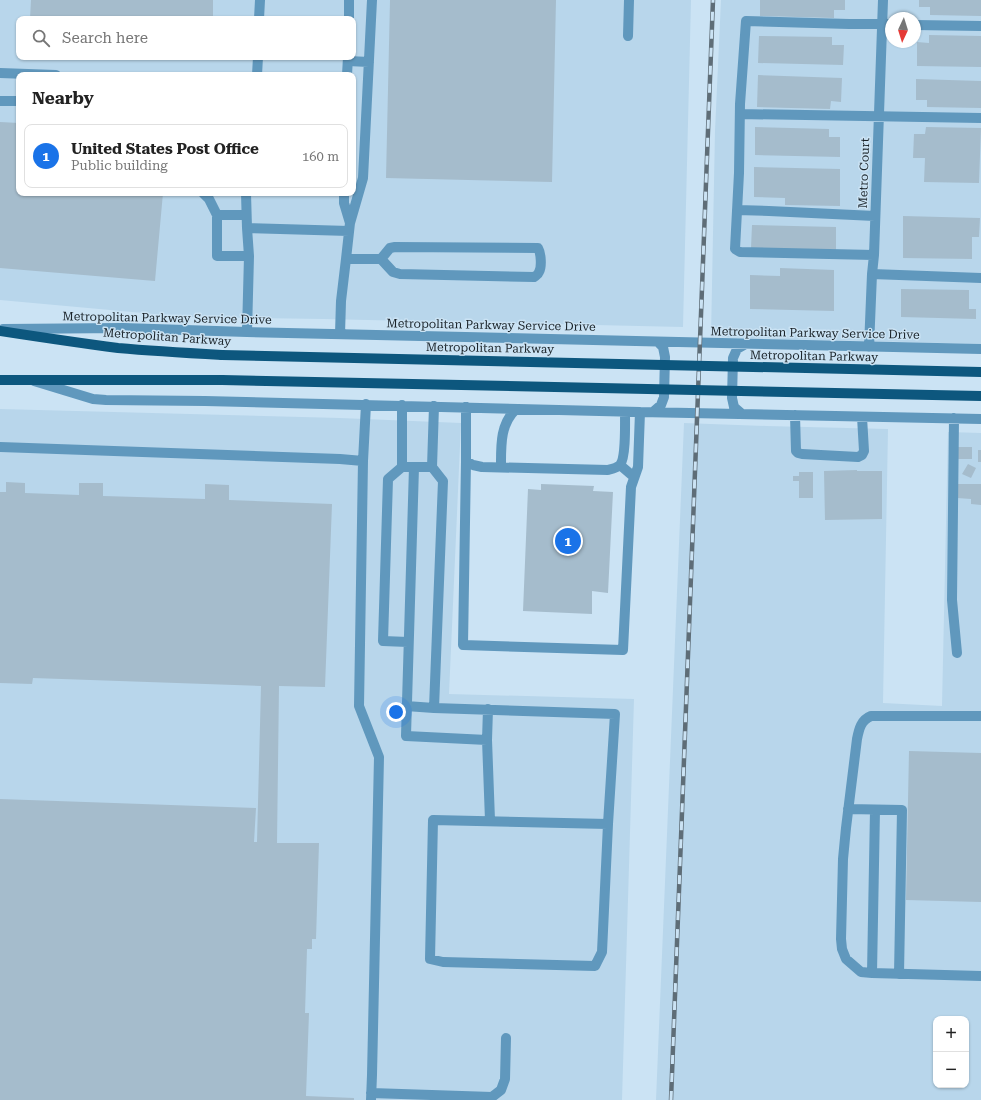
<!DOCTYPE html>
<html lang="en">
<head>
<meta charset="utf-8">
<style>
	body { margin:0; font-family:"Roboto Serif",serif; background:#f6f6f6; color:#222 }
	.controls { position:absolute; right:12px; bottom:12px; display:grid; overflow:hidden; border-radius:8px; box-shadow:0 1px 3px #0004 }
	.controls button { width:36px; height:36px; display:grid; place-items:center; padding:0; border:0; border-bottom:1px solid #e0e0e0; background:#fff; color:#222; font:20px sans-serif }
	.compass { position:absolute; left:885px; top:12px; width:36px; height:36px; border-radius:50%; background:#fff; box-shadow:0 1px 3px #0004; rotate:184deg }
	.you { position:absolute; left:396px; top:712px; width:14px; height:14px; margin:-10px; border:3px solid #fff; border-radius:50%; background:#1a73e8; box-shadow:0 0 0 6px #1a73e833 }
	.badge { display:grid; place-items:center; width:26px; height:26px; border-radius:50%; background:#1a73e8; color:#fff; font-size:13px; font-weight:700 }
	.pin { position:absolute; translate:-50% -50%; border:2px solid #fff; box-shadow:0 1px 4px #0006 }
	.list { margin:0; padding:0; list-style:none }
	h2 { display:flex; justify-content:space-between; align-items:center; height:52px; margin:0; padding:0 16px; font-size:17px }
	h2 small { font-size:13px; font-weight:400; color:#767676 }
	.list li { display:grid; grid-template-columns:26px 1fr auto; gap:12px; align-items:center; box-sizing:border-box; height:64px; margin:0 8px 8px; padding:0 8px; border:1px solid #e0e0e0; border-radius:8px }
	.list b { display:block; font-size:15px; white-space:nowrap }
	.list p { margin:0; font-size:13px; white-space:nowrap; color:#767676 }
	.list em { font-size:13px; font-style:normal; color:#767676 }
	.icon { flex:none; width:22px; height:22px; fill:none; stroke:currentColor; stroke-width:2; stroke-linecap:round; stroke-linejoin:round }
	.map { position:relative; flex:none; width:981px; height:1100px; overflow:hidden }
	.search { position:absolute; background:#fff; box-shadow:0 1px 3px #0004; left:16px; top:16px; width:340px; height:44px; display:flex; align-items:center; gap:10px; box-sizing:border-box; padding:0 14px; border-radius:8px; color:#767676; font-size:15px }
	.panel { position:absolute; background:#fff; box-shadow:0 1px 3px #0004; left:16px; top:72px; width:340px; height:124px; border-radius:8px }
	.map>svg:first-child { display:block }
	.built { fill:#b8d6eb; fill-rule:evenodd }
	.building { fill:#a5bccc }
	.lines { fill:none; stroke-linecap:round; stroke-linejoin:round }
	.minor { stroke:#6098bd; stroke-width:10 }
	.major { stroke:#0d577e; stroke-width:10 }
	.rail-casing { stroke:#5e6d77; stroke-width:4.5 }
	.rail { stroke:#cbe3f4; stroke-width:3; stroke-dasharray:9; stroke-linecap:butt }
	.major-bridge { stroke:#0d577e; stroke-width:10 }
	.labels { text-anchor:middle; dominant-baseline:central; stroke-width:3; stroke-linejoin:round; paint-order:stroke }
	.street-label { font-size:12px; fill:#1a2329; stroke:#cbe3f4 }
</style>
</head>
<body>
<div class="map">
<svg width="981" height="1100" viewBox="0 0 981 1100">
	<rect width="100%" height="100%" fill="#cbe3f4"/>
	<path class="built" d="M0,0H691L683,327L324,319L187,317L0,300ZM19,19H353V57H19ZM19,75H353V193H19Z
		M721,0H981V344L711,337L715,131ZM891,18H915V42H891Z
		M0,409L340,418L461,423L449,694L634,699L622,1100H0Z
		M684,423L766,426L888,429L883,703L942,706L948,432L981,433V1100H656ZM936,1019H966V1085H936Z"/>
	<path class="building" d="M31,0H213V19H30Z
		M390,0H556L552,182L386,178Z
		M760,0H845V10H834V18L760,16Z
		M919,0H981V16L930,15V7H919Z
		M929,35L981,36V67L917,66V42L929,43Z
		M759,36L832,37V45H844L843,65L758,63Z
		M758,75L842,78L841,102L831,101L830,109L757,107Z
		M916,79L981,81V108L927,107V100H916Z
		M0,122L19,123V193H163L155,281L0,268Z
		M755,127L829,129V137H840V157L755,155Z
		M926,127L981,128L979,183L924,182L925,158H913L914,134H925Z
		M754,167L840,169V206L785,205V198L754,197Z
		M903,216L980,218L979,237H972V259L903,258Z
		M752,225L836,227V250L751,248Z
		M780,268L834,270V311L750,309V275L780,276Z
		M901,289L969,290V309H976V319L901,317Z
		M958,447H972V459H958Z
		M978,450H981V462H978Z
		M968,464L976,468L971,478L962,474Z
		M857,470V471H882V519L825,520L824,471Z
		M799,472H813V498H799V481H793V476H799Z
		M6,482L25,483V493L79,495V483H103V496L205,499V484L229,485V500L332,504L325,687L279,686L277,843H319L316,939H312V949H307L305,1013H309L306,1096L354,1098V1100H0V799L256,808L254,842H257L261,686L33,678L32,684L0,683V492H6Z
		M541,484L594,486L593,491L613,492L608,593L592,591V614L523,611L528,489L541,490Z
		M957,484H981V505L971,504V499L957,498Z
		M909,751L981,753V902L906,900Z"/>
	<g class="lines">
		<path class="minor" d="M259,19L260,0
			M349,19V0
			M915,25L981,26
			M628,36L629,0
			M348,61L369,62
			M0,73L56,75
			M257,75L258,57
			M347,75L348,57
			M0,101H19
			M740,114L981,118
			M203,193L209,199L217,215V256H249
			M246,193L247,228L249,256L247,332
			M344,193V203L350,223
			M737,210L769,211L875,216
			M217,215H246
			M247,228L349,231
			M874,255L740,252L735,249L739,173L740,104L746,21L849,24H891
			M346,259H381L393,272L400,274L534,277C537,275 538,275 539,272C542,267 541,253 538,248L395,247L390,248L381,259
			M872,274L981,278
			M3,329L123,328L247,332L981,349
			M340,334L341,301L346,259L350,223L363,178L372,0
			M869,347L872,274L874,255L883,0
			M34,381L93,399L106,400L205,401L640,412L981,419
			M366,404L363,461L359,706L379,757L372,1075L371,1100
			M402,405V467H432L434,406
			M466,407V461L473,465L482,467L608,470C612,469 617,468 620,465C626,458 625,423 625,412
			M653,412L661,405L664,397L665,357L663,347L658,342
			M742,414L734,407L732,398L733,358L737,349L744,345
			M795,415L796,451L798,453L802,454L858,457L862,455L864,451L862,417
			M954,418L952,600L957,653
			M0,447L340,459L363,461
			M466,461L463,645L623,650L631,487L638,467L640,412
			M620,465L634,477
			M402,467L388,479L383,641L408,642
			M414,467L406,736L487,740
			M432,467L443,481L434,708L615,714L608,824L602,952L595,966L443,962L430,959L433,820L608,824
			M501,467C501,446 500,424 516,409
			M406,706L434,708
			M488,709L487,740L490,820
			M981,716H871C861,720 859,729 857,739L846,828L843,859L841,939L842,949L846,959L861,972L872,973L981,976
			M848,809L902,810L899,974
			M872,973L875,810
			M371,1093L492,1097L501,1090L505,1079L506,1038"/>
		<path class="major" d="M0,331C39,337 79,343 118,348C153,351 187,353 222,355
			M0,380H222"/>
		<g class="rail-casing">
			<path id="rail" d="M671,1100L713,0"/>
		</g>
		<use href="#rail" class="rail"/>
		<path class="major-bridge" d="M222,355L981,372
			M222,380L981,396"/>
	</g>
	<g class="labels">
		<g class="street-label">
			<text transform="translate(864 173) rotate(-88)">Metro Court</text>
			<text transform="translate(167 318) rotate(1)">Metropolitan Parkway Service Drive</text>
			<text transform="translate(491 325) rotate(1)">Metropolitan Parkway Service Drive</text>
			<text transform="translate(815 333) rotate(1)">Metropolitan Parkway Service Drive</text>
			<text transform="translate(167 337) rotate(4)">Metropolitan Parkway</text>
			<text transform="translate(490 348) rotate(1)">Metropolitan Parkway</text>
			<text transform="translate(814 356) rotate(1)">Metropolitan Parkway</text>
		</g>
	</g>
</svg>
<div class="controls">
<button>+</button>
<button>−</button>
</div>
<svg class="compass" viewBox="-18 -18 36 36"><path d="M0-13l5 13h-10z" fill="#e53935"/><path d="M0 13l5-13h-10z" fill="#767676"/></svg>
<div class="you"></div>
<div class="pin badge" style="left:568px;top:541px">1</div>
<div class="search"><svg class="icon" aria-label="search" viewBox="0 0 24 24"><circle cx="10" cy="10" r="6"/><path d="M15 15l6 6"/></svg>Search here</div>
<section class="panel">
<h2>Nearby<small></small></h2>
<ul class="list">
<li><span class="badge">1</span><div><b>United States Post Office</b><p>Public building</p></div><em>160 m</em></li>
</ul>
</section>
</div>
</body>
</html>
